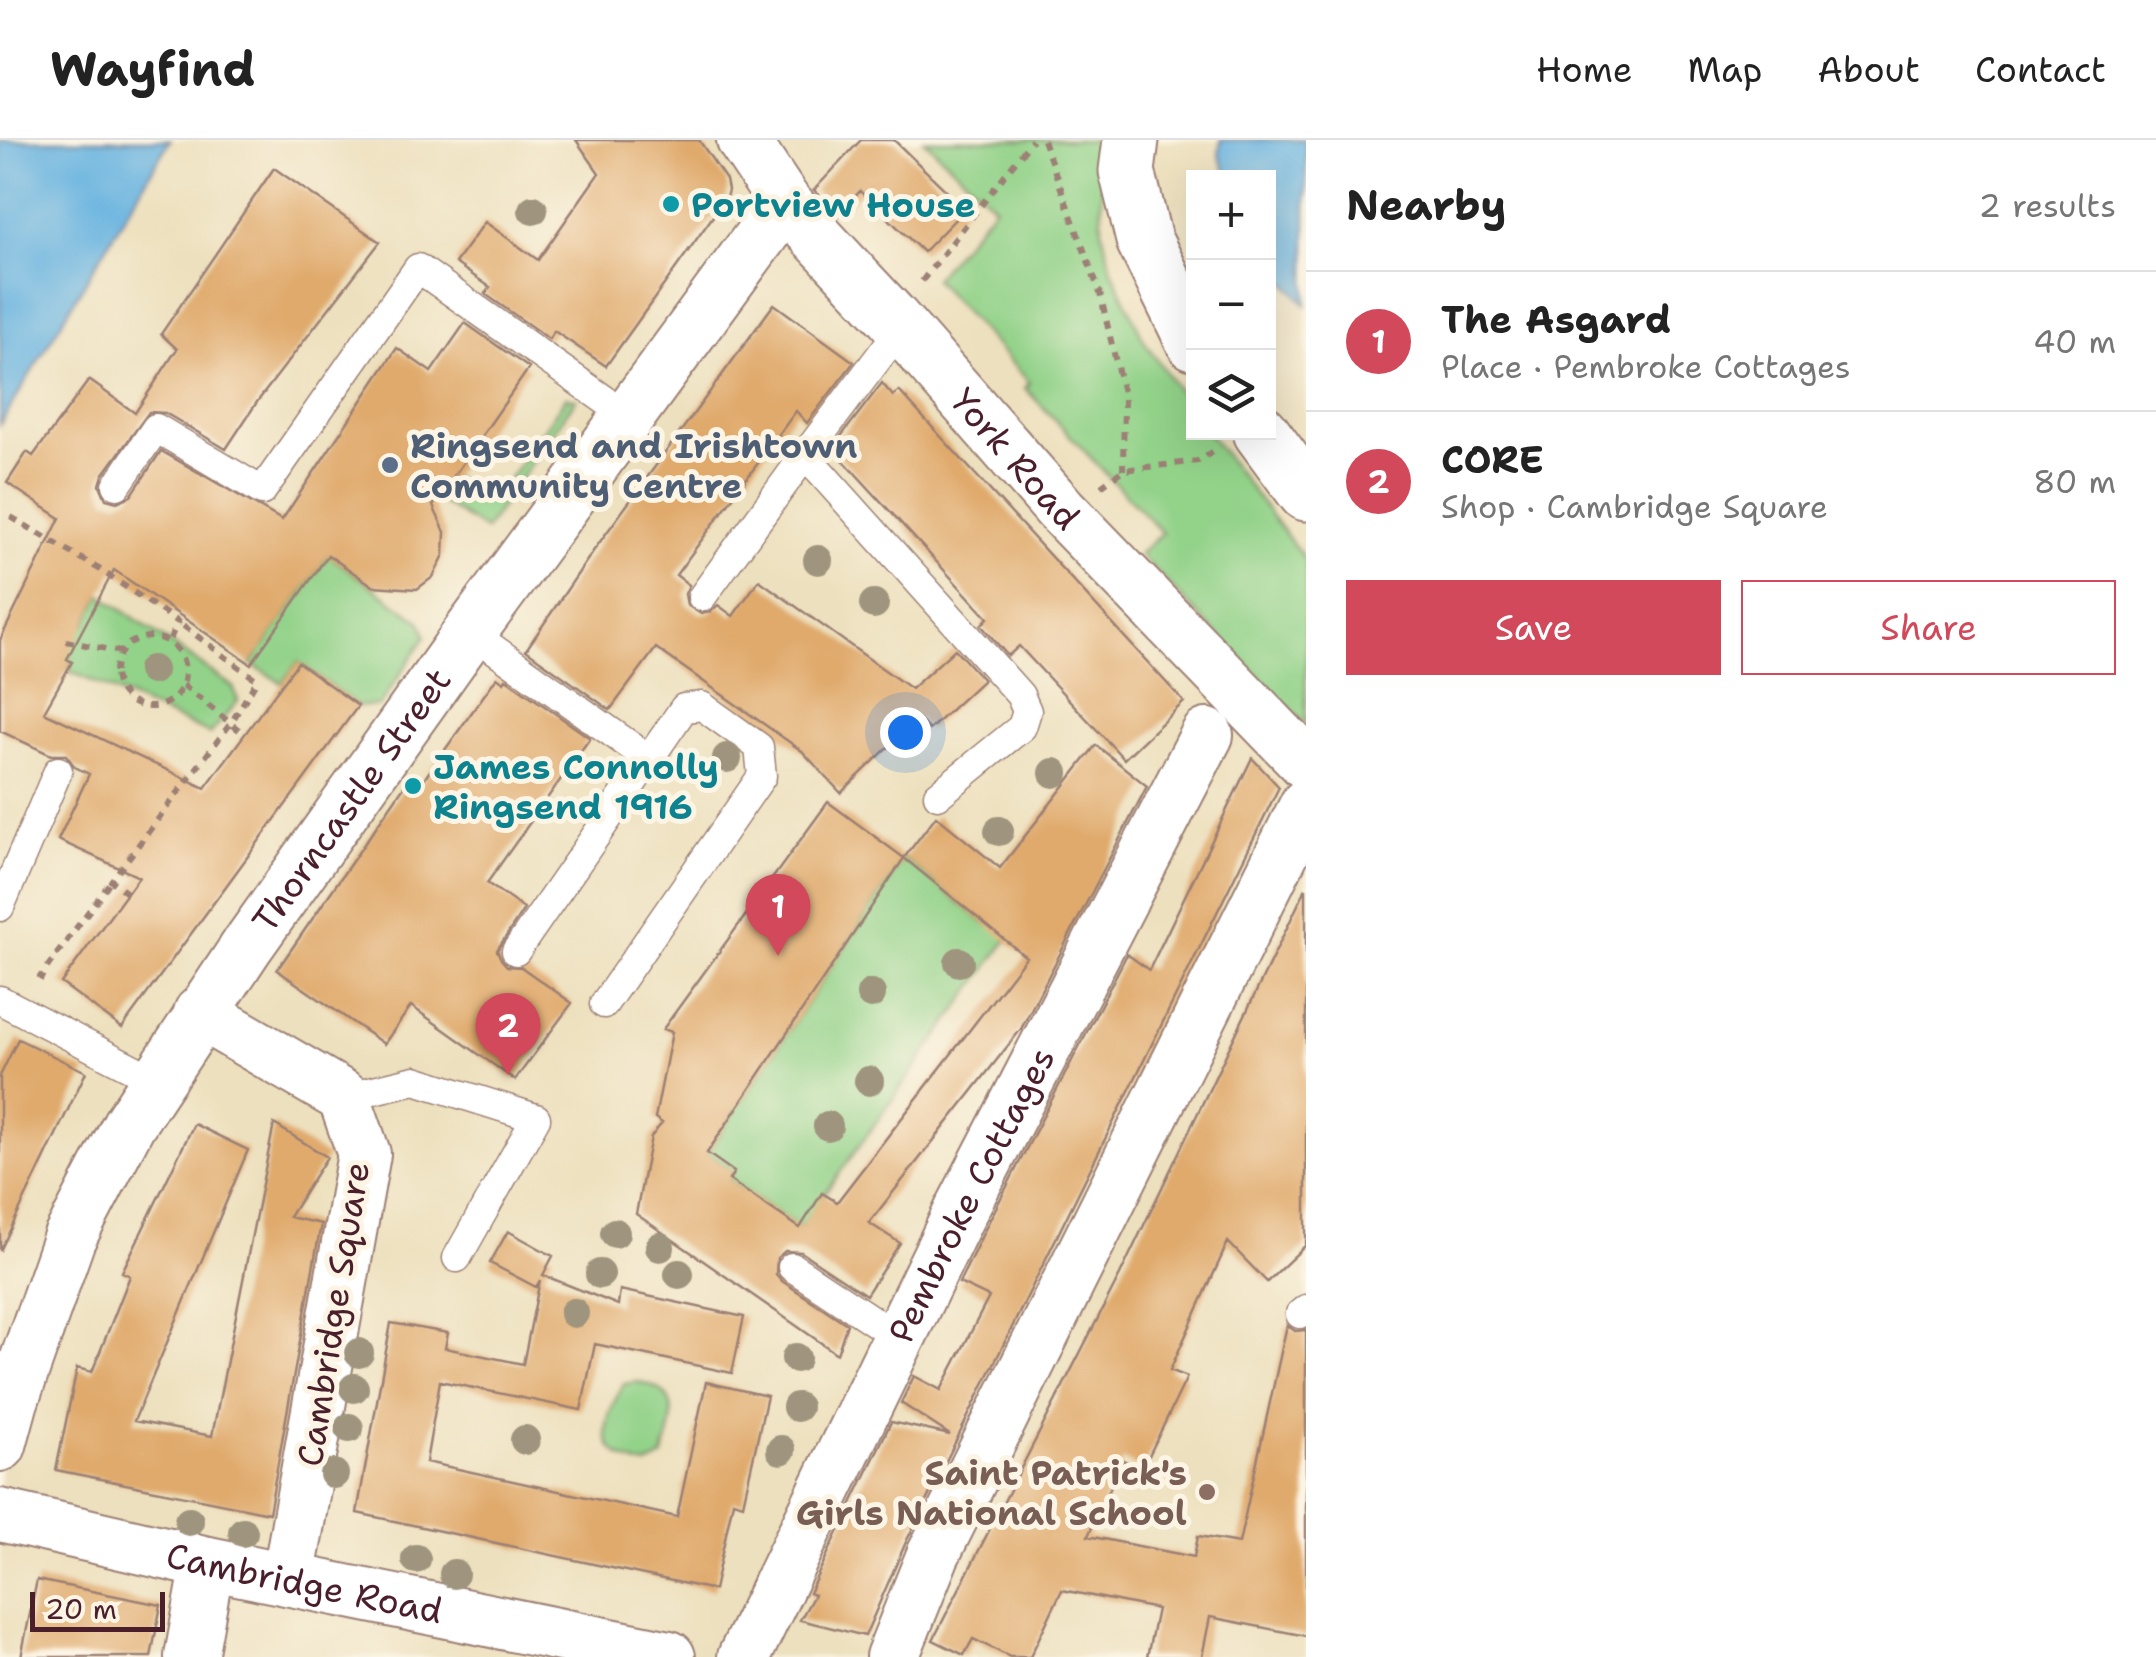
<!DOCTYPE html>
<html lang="en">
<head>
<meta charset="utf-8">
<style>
	body { margin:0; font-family:"Shantell Sans",sans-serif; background:#f6f6f6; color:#222 }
	.controls { position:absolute; right:30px; top:30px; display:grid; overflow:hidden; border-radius:0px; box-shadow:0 10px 40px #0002 }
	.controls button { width:90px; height:90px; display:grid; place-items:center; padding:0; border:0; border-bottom:2px solid #e0e0e0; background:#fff; color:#222; font:50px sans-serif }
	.scale { position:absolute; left:30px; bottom:25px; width:135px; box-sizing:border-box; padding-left:10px; border:5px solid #4a1f2b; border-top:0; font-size:28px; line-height:35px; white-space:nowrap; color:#4a1f2b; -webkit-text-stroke:8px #fcf5e5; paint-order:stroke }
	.you { position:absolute; left:905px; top:592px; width:35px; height:35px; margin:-25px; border:8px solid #fff; border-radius:50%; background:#1a73e8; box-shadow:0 0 0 15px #1a73e833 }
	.badge { display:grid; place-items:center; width:65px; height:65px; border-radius:50%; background:#d1495b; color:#fff; font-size:32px; font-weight:700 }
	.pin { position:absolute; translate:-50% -82px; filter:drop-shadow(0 2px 5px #0008) }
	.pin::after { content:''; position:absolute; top:52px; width:35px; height:30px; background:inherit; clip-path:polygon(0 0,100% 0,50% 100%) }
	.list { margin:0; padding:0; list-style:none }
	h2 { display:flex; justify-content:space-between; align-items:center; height:130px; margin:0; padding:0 40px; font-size:42px }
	h2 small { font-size:32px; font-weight:400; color:#767676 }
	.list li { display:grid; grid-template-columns:65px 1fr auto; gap:30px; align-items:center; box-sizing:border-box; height:140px; padding:0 40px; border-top:2px solid #e0e0e0 }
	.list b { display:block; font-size:38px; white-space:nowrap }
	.list p { margin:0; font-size:32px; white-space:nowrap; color:#767676 }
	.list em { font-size:32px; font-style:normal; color:#767676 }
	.actions { display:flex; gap:20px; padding:30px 40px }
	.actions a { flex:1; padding:22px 0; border:2px solid #d1495b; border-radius:0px; text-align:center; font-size:35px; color:#d1495b }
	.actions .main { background:#d1495b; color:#fff }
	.icon { flex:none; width:55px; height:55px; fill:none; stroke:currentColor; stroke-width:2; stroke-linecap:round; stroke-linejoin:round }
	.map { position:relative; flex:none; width:1306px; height:1517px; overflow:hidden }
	header { display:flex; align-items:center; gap:60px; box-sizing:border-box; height:140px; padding:0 50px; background:#fff; border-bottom:2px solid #e0e0e0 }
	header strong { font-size:48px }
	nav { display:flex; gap:55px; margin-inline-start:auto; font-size:35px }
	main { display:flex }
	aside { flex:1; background:#fff }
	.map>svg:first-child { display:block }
	.green { fill:#92d289; stroke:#6e785a; stroke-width:2.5 }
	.water { fill:#67b3e0; stroke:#586986; stroke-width:2.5 }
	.building { fill:#e0aa6d; fill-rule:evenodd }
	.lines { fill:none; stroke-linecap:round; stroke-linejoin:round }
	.service-casing { stroke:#9c8074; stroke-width:31 }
	.minor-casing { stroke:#9c8074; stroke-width:56 }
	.secondary-casing { stroke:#9c8074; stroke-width:59 }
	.path { stroke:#9c8074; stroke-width:6; stroke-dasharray:8 8; stroke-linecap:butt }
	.service { stroke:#fff; stroke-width:28 }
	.minor { stroke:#fff; stroke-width:52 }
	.secondary { stroke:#fff; stroke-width:55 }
	.tree { fill:#9f947d }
	.culture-dot { fill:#0f9aa8; stroke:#fcf5e5; stroke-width:4 }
	.service-dot { fill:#5c6f8a; stroke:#fcf5e5; stroke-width:4 }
	.education-dot { fill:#8d6e63; stroke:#fcf5e5; stroke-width:4 }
	.labels { text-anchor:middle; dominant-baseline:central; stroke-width:10; stroke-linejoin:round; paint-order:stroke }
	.culture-label { font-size:35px; font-weight:bold; fill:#0d838f; stroke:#fcf5e5; text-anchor:start }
	.service-label { font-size:35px; font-weight:bold; fill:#4e5e75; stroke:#fcf5e5; text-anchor:start }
	.street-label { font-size:35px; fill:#4a1f2b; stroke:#fcf5e5 }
	.education-label { font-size:35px; font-weight:bold; fill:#785e54; stroke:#fcf5e5; text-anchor:end }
</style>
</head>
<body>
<header>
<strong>Wayfind</strong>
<nav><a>Home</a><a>Map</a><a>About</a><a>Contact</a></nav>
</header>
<main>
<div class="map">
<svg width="1306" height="1517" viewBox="0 0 1306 1517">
	<rect width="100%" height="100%" fill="#fcf5e5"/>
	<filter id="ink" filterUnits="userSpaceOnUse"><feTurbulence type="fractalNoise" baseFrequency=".01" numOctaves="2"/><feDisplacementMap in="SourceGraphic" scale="20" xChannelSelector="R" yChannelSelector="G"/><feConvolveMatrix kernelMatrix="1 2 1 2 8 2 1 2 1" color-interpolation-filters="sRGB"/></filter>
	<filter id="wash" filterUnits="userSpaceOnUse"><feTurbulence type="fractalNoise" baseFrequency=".0048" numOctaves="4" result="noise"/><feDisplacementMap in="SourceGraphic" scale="40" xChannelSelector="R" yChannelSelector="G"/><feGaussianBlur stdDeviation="2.25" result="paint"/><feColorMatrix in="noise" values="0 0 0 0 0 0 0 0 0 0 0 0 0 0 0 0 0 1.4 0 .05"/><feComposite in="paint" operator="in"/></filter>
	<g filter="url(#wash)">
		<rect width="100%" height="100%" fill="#ede0be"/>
		<path class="green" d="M924,0H1101L1102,91L1112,130L1144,201L1193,272L1194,292L1208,293L1306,421V585L1139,414L1162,393L1025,248L1030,243L934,139L995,66Z
			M566,257L576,259L485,390L437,359L452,338L497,357Z
			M328,415L421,482L426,496L379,566H358L298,522L282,543L251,524Z
			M101,455L233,547L238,561L210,594L67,530L72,522L60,515L76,481L85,485Z
			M904,718L984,783L1010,796L800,1088L729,1040L734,1032L707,1013Z
			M639,1242C686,1251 671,1283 663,1317L647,1326C594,1315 600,1284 624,1244Z"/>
		<path class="water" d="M0,0H170L0,285Z
			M1221,0H1306V165L1269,123L1268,38L1228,37L1219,15Z"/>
		<g id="blocks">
			<path class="building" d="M576,0H699L726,40L728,50L726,58L606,226L554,191L549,199L485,154L490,147L455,123L485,82L538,120L599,33Z
				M861,0H894L965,69L923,112L860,51L838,76L814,50Z
				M274,28L380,102L257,262L226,309L165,273L149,272L103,335L100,345L106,359L117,362L131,356L161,311L282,380L397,208L431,232L465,183L529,228L433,366L445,392L444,415L433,437L417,449L373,446L328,415L251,524L114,430L67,519L72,522L44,572L205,648L298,522L358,566L122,888L61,843L139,737L58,700L89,634L75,627L66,615H51L0,591V500L60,378L7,343L27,312L33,316L89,240L135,273L177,209L161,194Z
				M774,164L854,222L807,283L796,271L676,435L689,445L685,454L687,465L701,474L710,472L718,465L733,476L759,440L911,549L955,509L983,540L929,590L918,578L841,653L802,611L656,508L610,570L526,510L594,410Z
				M882,243L893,256L899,251L1184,562L1124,619L1019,506L1008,516L981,485L988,478L832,308Z
				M497,537L504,542L506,539L590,598L487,743L524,769L497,810L501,819L507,826L521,827L572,863L515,940L411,866L384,904L277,830L407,642L417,649Z
				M1096,605L1147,646L1021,889L869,1083L900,1103L866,1155L801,1112L785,1111L777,1118L776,1134L782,1141L847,1184L837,1214L636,1074L651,997L662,983L655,978L672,892L663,889L828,662L904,718L936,676L1000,728ZM904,718L1026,817L837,1062L822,1053L800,1088L729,1040L734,1032L707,1013Z
				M1252,618L1279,647L906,1402L865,1496L800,1480L814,1455L809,1453L891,1282L950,1295L901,1263L914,1236L941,1250L989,1157L959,1143L988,1083L1127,814L1149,830Z
				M1306,748V1105L1267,1142L1228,1102L1170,1230L1187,1237L1142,1330L1123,1320L1088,1396L1194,1417L1198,1396L1239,1403L1287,1185L1295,1191L1306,1190V1496L1210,1477L1202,1517H1147L1157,1469L1062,1450L1030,1517H1010L973,1499L964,1515L933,1500L1120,1135Z
				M18,899L86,932L0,1111V936Z
				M194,984L248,1010L134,1281L212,1296L274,984L327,1017L289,1077L321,1084L269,1373L56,1330L77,1228L92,1232L130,1136L122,1132Z
				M508,1091L553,1116L543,1135L618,1165L620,1150L744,1177L732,1233L595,1204L581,1270L440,1241L426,1322L677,1377L706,1242L767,1256L743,1364L733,1361L714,1450L357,1373L391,1183L448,1193L445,1208L523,1224L540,1140L536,1147L490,1123Z
				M37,1440L161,1465L151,1517H21Z"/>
		</g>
	</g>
	<g filter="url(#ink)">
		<use href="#blocks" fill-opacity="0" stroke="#9c8074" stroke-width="2.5"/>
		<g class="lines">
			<g class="service-casing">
				<path id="service" d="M901,188L805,315L1020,555L1027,571L1022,587L938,655
					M117,345L156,288L262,351L418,128L629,277
					M702,457L805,315
					M470,492L649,619L516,811
					M0,767L58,631
					M0,860L157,941
					M604,864L762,636L759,607L702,566L684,568L649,619
					M344,957L415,940L536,978L457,1118
					M792,1127L899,1198
					M1300,1174L1306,1169"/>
			</g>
			<g class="minor-casing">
				<g id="minor">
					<path id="s1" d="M743,0L785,63L891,176L1061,370L1306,623"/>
					<path d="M200,873L344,957L364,1014L288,1439"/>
					<path id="s2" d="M0,1305L12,1261L69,1099L129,984L247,806L470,492L785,63"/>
					<path id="s3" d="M0,1375L208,1423L669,1517"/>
					<path d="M191,1517L208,1423"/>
					<path id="s4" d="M744,1517L961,1070L1207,595"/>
					<path d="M892,1517L933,1415L1306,665"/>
				</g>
			</g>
			<g class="secondary-casing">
				<path id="secondary" d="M1131,0L1127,31L1144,100L1194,202
					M1261,292L1306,353"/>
			</g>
			<path class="path" d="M1043,0L1100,153L1124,257L1123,330
				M922,141L1032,0
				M1101,346L1123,330L1198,321L1219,308
				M11,377L99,429L178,482L169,501
				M115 532a35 35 0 1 1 70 0a35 35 0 1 1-70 0Z
				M66,501L121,512
				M183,545L244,594
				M127,753L111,741L231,583L257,540L178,482
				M44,839L40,837L111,741"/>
			<use href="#service" class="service"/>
			<use href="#minor" class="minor"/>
			<use href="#secondary" class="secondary"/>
		</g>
		<g class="tree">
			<circle cx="533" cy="70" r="15"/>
			<circle cx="818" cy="420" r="15"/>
			<circle cx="874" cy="464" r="15"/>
			<circle cx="152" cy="530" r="15"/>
			<circle cx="727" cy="618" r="15"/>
			<circle cx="1054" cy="633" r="15"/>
			<circle cx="999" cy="691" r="15"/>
			<circle cx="959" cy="822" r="15"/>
			<circle cx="871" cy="854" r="15"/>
			<circle cx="869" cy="941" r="15"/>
			<circle cx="828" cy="986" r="15"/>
			<circle cx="615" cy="1093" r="15"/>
			<circle cx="660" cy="1107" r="15"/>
			<circle cx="600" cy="1134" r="15"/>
			<circle cx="679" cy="1134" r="15"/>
			<circle cx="574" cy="1173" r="15"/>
			<circle cx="359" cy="1213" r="15"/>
			<circle cx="796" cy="1218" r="15"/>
			<circle cx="354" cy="1248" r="15"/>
			<circle cx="797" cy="1267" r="15"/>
			<circle cx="349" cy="1288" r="15"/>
			<circle cx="525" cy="1300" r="15"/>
			<circle cx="781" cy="1310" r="15"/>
			<circle cx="334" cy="1334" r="15"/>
			<circle cx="189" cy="1381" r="15"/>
			<circle cx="243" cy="1392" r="15"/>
			<circle cx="416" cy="1419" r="15"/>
			<circle cx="454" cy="1434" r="15"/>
		</g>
	</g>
	<g class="culture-dot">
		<circle cx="671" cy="64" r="10"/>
		<circle cx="413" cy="646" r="10"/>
	</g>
	<circle class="service-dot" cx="390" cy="325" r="10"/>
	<circle class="education-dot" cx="1207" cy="1352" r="10"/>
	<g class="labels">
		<g class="culture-label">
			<text x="691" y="64">Portview House</text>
			<text x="433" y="626">James Connolly<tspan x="433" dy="40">Ringsend 1916</tspan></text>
		</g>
		<g class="service-label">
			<text x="410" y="305">Ringsend and Irishtown<tspan x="410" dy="40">Community Centre</tspan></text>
		</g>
		<g class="street-label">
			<text stroke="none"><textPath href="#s1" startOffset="420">York Road</textPath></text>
			<text stroke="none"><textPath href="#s2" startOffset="740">Thorncastle Street</textPath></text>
			<text stroke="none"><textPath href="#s4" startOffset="515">Pembroke Cottages</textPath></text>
			<text transform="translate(333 1174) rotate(-81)">Cambridge Square</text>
			<text stroke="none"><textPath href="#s3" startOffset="312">Cambridge Road</textPath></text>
		</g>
		<g class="education-label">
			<text x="1187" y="1332">Saint Patrick's<tspan x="1187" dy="40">Girls National School</tspan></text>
		</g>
	</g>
</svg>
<div class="controls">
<button>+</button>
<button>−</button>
<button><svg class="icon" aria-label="layers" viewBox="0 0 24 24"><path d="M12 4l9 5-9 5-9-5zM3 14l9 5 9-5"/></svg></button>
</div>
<div class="scale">20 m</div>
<div class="you"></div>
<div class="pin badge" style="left:778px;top:816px">1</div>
<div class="pin badge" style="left:508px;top:935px">2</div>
</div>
<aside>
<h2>Nearby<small>2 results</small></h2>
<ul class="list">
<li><span class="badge">1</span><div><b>The Asgard</b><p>Place · Pembroke Cottages</p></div><em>40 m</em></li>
<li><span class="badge">2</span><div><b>CORE</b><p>Shop · Cambridge Square</p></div><em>80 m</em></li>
</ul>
<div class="actions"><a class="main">Save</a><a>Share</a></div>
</aside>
</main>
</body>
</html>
